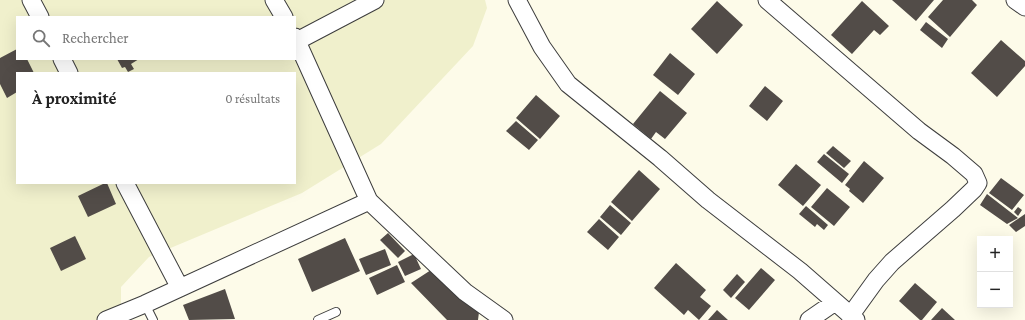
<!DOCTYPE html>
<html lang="fr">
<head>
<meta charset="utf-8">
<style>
	body { margin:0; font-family:"Crimson Pro",serif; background:#f6f6f6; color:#222 }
	.controls { position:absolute; right:12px; bottom:12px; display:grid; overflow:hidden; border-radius:0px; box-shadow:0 4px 16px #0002 }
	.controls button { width:36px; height:36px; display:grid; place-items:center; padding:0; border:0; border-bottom:1px solid #e0e0e0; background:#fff; color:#222; font:20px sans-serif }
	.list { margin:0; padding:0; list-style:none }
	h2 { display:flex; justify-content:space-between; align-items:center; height:52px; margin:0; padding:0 16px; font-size:17px }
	h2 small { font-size:13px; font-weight:400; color:#767676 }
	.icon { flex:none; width:22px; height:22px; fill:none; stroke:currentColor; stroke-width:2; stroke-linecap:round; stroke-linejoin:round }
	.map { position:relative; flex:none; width:1025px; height:320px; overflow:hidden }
	.search { position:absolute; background:#fff; box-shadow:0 4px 16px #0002; left:16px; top:16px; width:280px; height:44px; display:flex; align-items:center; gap:10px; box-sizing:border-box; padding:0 14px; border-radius:0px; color:#767676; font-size:15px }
	.panel { position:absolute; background:#fff; box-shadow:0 4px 16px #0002; left:16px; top:72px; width:280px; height:112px; border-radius:0px }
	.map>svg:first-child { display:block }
	.farmland { fill:#f0f0cc; fill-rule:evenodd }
	.building { fill:#524c48 }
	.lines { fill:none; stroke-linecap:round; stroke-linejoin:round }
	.service-casing { stroke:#3d3d3d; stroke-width:10 }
	.minor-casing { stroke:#3d3d3d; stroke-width:19 }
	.service { stroke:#fff; stroke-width:8 }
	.minor { stroke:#fff; stroke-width:17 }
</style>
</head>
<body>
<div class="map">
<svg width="1025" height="320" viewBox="0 0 1025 320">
	<rect width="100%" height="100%" fill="#fdfbe9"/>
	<path class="farmland" d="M0,0H485L487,8L473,46L381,144L302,193L149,257L121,287V320H0ZM17,17H295V59H17ZM17,73H295V183H17Z"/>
	<path class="building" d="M892,0H934L916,21Z
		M943,0H972L977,5L950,37L928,17Z
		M717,1L743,25L717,54L691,29Z
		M862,1L889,26L880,35L874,30L852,54L831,35Z
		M926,22L948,39L942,48L920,30Z
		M1001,40L1025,61V66L997,97L971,73Z
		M17,49V59H27L34,73H17V92L7,98L0,84V58Z
		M670,53L695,74L678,95L653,75Z
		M117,59H139L131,64L134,69L128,72L125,67L122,68Z
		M765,86L783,101L767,121L749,106Z
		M660,91L687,113L665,139L656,132L651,139L633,124Z
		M536,95L560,116L540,139L516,118Z
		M516,121L538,140L529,150L506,131Z
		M833,146L851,161L844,168L826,153Z
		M824,154L849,174L842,183L817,162Z
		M864,161L884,178L863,203L849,191L850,189L845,185Z
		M796,164L821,185L803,206L778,185Z
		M639,170L660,189L632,221L611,202Z
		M1001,178L1024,195L1012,210L989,193Z
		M105,183H107L116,204L88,217L78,196Z
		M827,188L850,207L834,226L811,207Z
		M987,194L1018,218L1007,224L980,205Z
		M610,205L631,223L621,235L600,217Z
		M806,206L828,225L824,230L817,224L815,227L799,214Z
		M1018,207L1022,210L1018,216L1014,212Z
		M1025,214V226L1016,232L1009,225Z
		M599,219L619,237L608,250L587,232Z
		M388,233L405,251L398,258L380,240Z
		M75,236L86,259L61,271L50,248Z
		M345,238L360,271L312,292L298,259Z
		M385,249L391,265L366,275L359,259Z
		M414,254L421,269L405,276L398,262Z
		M676,263L706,290L700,297L711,306L699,320L688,310L684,315L654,288Z
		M397,265L405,282L377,295L369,278Z
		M761,268L775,280L749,310L735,298Z
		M431,270L479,312L478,320H447L411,283Z
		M737,274L745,282L731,298L723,290Z
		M915,283L937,302L922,320H920L899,301Z
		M225,289L235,319L189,320L183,305Z
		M942,308L955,320H931Z
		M717,310L728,320H708Z"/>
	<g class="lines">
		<g class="service-casing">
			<path id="service" d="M145,304L153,320
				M318,320L336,312"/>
		</g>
		<g class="minor-casing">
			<path id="minor" d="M31,0L40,17
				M274,0L284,17
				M517,0L542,47L568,84L660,158L708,200L800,271L856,320
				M767,0L919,131L953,156L974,174L978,183L974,189L953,209L892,262L876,280L850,316
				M1015,0L1025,7
				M295,37L369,201L465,292L504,320
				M297,41L375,0
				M62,59L69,73
				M125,183L180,288
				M106,320L145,304L369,201
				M809,320L835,302"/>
		</g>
		<use href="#service" class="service"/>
		<use href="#minor" class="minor"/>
	</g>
</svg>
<div class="controls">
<button>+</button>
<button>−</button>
</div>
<div class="search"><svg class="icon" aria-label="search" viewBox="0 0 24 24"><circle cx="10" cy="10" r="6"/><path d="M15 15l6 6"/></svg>Rechercher</div>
<section class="panel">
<h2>À proximité<small>0 résultats</small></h2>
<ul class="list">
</ul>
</section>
</div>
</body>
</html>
